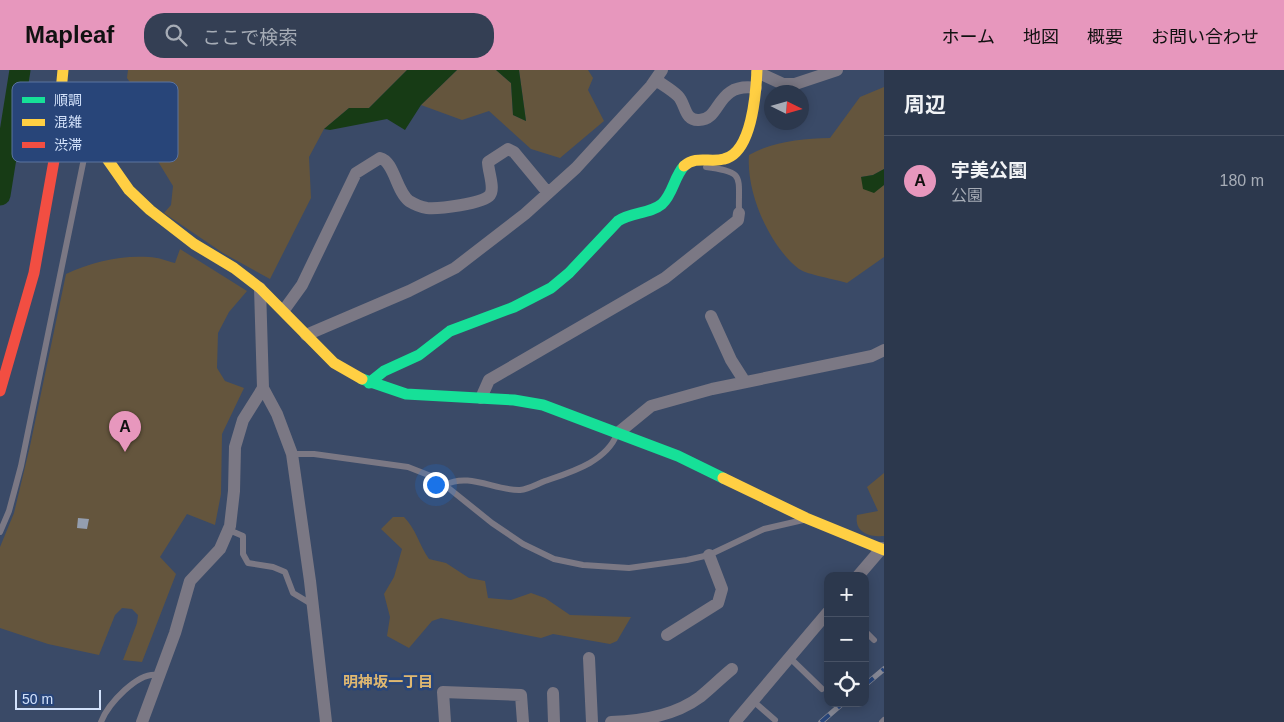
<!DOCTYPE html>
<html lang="ja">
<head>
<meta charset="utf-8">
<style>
	body { margin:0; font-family:Arial,"Noto Sans JP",sans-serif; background:#343f54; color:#f1f3f6 }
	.controls { position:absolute; right:15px; bottom:15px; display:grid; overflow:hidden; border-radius:10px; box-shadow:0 2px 12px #0003 }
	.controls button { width:45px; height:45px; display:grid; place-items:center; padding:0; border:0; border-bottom:1px solid #485265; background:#2c384d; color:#f1f3f6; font:25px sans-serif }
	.compass { position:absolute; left:764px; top:15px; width:45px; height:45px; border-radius:50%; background:#2c384d; box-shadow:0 2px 12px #0003; rotate:95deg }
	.scale { position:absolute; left:15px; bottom:12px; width:86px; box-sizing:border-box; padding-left:5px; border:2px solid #d3e2fb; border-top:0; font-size:14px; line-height:18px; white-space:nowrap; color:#d3e2fb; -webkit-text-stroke:4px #284579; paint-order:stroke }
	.you { position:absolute; left:435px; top:414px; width:18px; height:18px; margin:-12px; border:4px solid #fff; border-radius:50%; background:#1a73e8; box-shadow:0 0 0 8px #1a73e833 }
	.badge { display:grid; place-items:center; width:32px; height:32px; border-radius:50%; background:#e797bd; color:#111; font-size:16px; font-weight:700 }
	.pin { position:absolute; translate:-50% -41px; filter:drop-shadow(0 1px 2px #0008) }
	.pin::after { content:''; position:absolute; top:26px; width:18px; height:15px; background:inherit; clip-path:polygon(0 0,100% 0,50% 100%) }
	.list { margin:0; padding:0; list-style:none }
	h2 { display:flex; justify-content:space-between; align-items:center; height:65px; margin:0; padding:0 20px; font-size:21px }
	h2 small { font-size:16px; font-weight:400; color:#a6acb6 }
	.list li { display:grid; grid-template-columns:32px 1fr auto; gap:15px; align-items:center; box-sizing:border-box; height:90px; padding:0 20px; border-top:1px solid #485265 }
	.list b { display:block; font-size:19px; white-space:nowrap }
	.list p { margin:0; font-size:16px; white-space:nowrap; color:#a6acb6 }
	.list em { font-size:16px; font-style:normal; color:#a6acb6 }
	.icon { flex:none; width:28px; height:28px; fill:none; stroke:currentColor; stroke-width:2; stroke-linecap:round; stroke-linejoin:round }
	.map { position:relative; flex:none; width:884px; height:652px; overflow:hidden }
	header { display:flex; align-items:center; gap:30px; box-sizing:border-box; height:70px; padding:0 25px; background:#e797bd; color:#111 }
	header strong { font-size:24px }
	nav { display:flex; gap:28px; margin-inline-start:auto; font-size:18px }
	.search { width:350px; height:45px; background:#343f54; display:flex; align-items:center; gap:12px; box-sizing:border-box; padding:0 18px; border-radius:20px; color:#a6acb6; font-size:19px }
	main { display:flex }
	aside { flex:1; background:#2c384d }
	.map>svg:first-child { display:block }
	.green { fill:#64553d }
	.water { fill:#173b15 }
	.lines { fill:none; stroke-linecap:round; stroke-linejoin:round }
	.river { stroke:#173b15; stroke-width:21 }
	.building { fill:#949eaf }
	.lane { stroke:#7b7884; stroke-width:6 }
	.street { stroke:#7b7884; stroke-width:12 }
	.fast { stroke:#16e098; stroke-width:11 }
	.slow { stroke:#ffcf43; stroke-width:11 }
	.jam { stroke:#f24e42; stroke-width:11 }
	.rail-casing { stroke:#868895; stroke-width:5.5 }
	.rail { stroke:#284579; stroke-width:4; stroke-dasharray:11; stroke-linecap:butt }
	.labels { text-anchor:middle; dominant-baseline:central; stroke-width:5; stroke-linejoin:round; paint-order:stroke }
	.neighbourhood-label { font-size:15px; font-weight:bold; fill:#dfb871; stroke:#284579 }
	.key { fill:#284579; stroke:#5b74a0; stroke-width:1 }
	.key-label { font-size:14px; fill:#d3e2fb }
</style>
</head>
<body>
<header>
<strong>Mapleaf</strong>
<div class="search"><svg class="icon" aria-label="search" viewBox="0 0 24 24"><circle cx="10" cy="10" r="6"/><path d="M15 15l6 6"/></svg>ここで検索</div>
<nav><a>ホーム</a><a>地図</a><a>概要</a><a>お問い合わせ</a></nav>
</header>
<main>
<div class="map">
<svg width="884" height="652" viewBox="0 0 884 652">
	<rect width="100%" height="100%" fill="#3a4a67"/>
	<path class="green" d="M128,0H407L369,38H349L324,59L309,87L311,128L270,209L223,183L164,143L171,135L173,116L140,62L155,48L127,8Z
		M457,0H496L511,13L513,45L526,51L519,0H588L593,8L588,20L604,51L560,88L531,79L489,41L462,50L421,35Z
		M884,17V99L873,105L861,107L874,122L884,115V187L847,213C835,209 808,205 799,199C769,176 746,122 749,85C774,71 801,69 830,68L860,27Z
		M180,179L247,221L229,242L218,263L217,298L225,311L244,318L222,364L221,424L215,455L187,444L160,487L176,504L142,592L123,590L137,553L138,545L132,539L122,538L115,545L99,585L48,574L0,558V477L14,443L30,376L66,204C91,192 120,185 149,187C157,187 167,191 175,193Z
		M884,403V466C870,467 854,463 857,445L878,441L867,417Z
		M393,447H404C416,459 419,475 429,489L446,493L469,508L485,511L488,528L511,530L531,523L545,528L570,545L631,547L617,571L610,574L553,564L541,568L441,548L432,551L409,578L387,566L390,547L384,524L394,507L402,479L381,459Z"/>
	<path class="water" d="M407,0H457L421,35L405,60L387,49L330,60L324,59L349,38H369Z
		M496,0H519L526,51L513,45L511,13Z
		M884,99V115L874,123L863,119L861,107L873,105Z"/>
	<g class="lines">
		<path class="river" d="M0,125L20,0"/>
	</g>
	<path class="building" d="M78,448L89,449L87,459L77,458Z"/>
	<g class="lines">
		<path class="lane" d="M706,97C746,102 738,106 739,143
			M292,384H314L408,397L436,408L492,453L523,474L554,489L583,495L629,498L687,490L709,485L764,459L803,450
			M445,415C469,402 495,421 520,420C529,419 537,414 545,411C571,402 606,392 617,364
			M229,460L243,466V484L248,493L273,497L285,502L293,523L313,535
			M0,462L9,441L21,396L88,69
			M865,561L874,570
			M789,587L822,619
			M752,630L775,650
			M101,652C108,634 138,601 158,605
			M882,652L884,650"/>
		<path class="street" d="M757,2L783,14H795L837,0
			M656,10C663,15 672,20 678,26C686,34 684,51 699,50C722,50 715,12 756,18
			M260,218L263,318L277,344L292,384L310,511L326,652
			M284,240L302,215L356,103L380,88C394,91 396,121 409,131C414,134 420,137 427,138C438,139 483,134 490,125C495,118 488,101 488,92L508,79L514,82L548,123
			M711,246L731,290L745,312
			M306,265L409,221L455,198L525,144L576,98L651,16L662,0
			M481,328L489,310L665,208L738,150L739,143
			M618,363L651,336L712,319L872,286L884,280
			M858,506L882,478
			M667,565L718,533L722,519L709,485
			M589,588L592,652
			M553,623L554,652
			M142,652L175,563L190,511L220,479L230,456L234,421L235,377L243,350L263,318
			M445,652L443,622L521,625L523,652
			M611,652C641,651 676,645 700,627C711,618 721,608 732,599
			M735,652L828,542"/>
		<path class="fast" d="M362,309L406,324L514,330L543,335L678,386L723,408
			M369,313L384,301L419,285L450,261L514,237L551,218L569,203L618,151C631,142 650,144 662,134C673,124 674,107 684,96"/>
		<path class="slow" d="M59,51L75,54L89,63L129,120L150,140L194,174L234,198L260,218L334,293L362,309
			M55,85L63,0
			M684,96C696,85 710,93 724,89C752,83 756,23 757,0
			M723,408L806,448L884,480"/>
		<path class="jam" d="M0,321L34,203L55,85"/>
		<g class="rail-casing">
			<path id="rail" d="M865,615L884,599
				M821,652L843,633"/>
		</g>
		<use href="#rail" class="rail"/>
	</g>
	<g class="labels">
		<g class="neighbourhood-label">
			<text x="388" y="611">明神坂一丁目</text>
		</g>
	</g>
	<rect x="12" y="12" width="166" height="80" rx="8" class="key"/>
	<rect x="22" y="27" width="23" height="6" fill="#16e098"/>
	<rect x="22" y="49" width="23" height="7" fill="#ffcf43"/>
	<rect x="22" y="72" width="23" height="6" fill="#f24e42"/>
	<g class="key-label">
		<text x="54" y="35">順調</text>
		<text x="54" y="57">混雑</text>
		<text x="54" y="80">渋滞</text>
	</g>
</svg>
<div class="controls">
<button>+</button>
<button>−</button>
<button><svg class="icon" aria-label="locate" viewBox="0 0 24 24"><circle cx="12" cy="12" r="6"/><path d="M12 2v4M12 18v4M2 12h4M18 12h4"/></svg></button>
</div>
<svg class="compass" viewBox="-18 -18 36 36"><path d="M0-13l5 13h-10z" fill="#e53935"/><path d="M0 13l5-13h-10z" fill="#a6acb6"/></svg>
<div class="scale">50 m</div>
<div class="you"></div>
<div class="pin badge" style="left:125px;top:382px">A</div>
</div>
<aside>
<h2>周辺<small></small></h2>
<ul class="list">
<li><span class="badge">A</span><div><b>宇美公園</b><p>公園</p></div><em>180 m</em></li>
</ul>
</aside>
</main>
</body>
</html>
